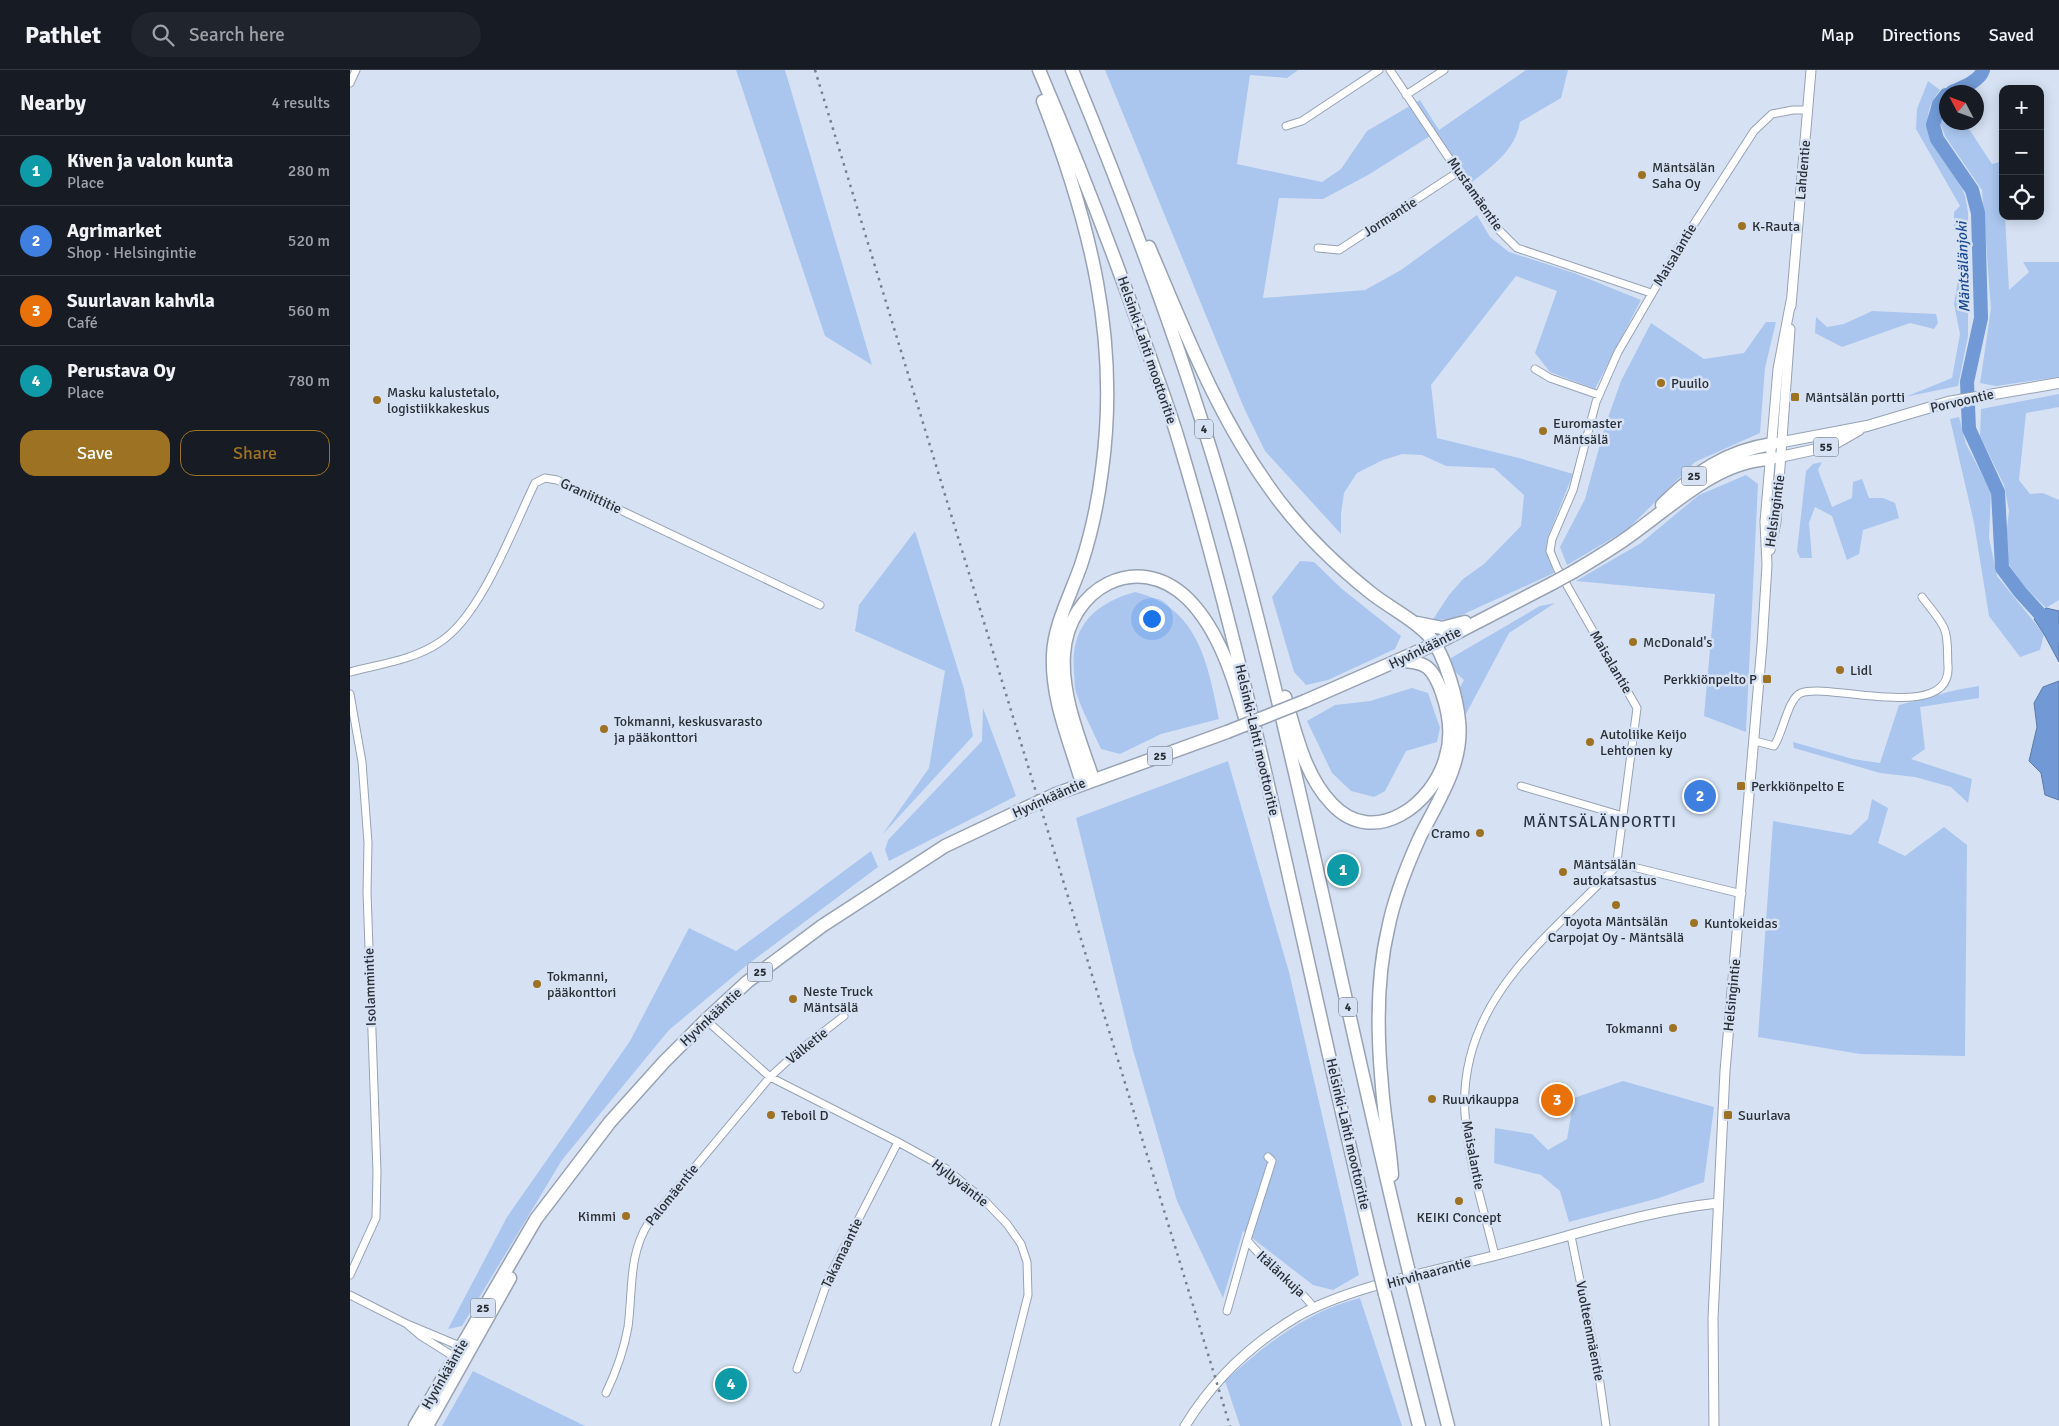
<!DOCTYPE html>
<html lang="en">
<head>
<meta charset="utf-8">
<style>
	body { margin:0; font-family:Signika,sans-serif; background:#20242c; color:#f1f3f6 }
	.controls { position:absolute; right:15px; top:15px; display:grid; overflow:hidden; border-radius:10px; box-shadow:0 2px 12px #0003 }
	.controls button { width:45px; height:45px; display:grid; place-items:center; padding:0; border:0; border-bottom:1px solid #363941; background:#171b24; color:#f1f3f6; font:25px sans-serif }
	.compass { position:absolute; left:1589px; top:15px; width:45px; height:45px; border-radius:50%; background:#171b24; box-shadow:0 2px 12px #0003; rotate:311deg }
	.you { position:absolute; left:801px; top:548px; width:18px; height:18px; margin:-12px; border:4px solid #fff; border-radius:50%; background:#1a73e8; box-shadow:0 0 0 8px #1a73e833 }
	.badge { display:grid; place-items:center; width:32px; height:32px; border-radius:50%; background:#9d7222; color:#fff; font-size:16px; font-weight:700 }
	.pin { position:absolute; translate:-50% -50%; border:2px solid #fff; box-shadow:0 1px 5px #0006 }
	.list { margin:0; padding:0; list-style:none }
	h2 { display:flex; justify-content:space-between; align-items:center; height:65px; margin:0; padding:0 20px; font-size:21px }
	h2 small { font-size:16px; font-weight:400; color:#9ea1a6 }
	.list li { display:grid; grid-template-columns:32px 1fr auto; gap:15px; align-items:center; box-sizing:border-box; height:70px; padding:0 20px; border-top:1px solid #363941 }
	.list b { display:block; font-size:19px; white-space:nowrap }
	.list p { margin:0; font-size:16px; white-space:nowrap; color:#9ea1a6 }
	.list em { font-size:16px; font-style:normal; color:#9ea1a6 }
	.actions { display:flex; gap:10px; padding:15px 20px }
	.actions a { flex:1; padding:11px 0; border:1px solid #9d7222; border-radius:15px; text-align:center; font-size:18px; color:#9d7222 }
	.actions .main { background:#9d7222; color:#fff }
	.icon { flex:none; width:28px; height:28px; fill:none; stroke:currentColor; stroke-width:2; stroke-linecap:round; stroke-linejoin:round }
	.map { position:relative; flex:none; width:1709px; height:1356px; overflow:hidden }
	header { display:flex; align-items:center; gap:30px; box-sizing:border-box; height:70px; padding:0 25px; background:#171b24; border-bottom:1px solid #363941 }
	header strong { font-size:24px }
	nav { display:flex; gap:28px; margin-inline-start:auto; font-size:18px }
	.search { width:350px; height:45px; background:#20242c; display:flex; align-items:center; gap:12px; box-sizing:border-box; padding:0 18px; border-radius:28px; color:#9ea1a6; font-size:19px }
	main { display:flex }
	aside { flex:1; background:#171b24 }
	.map>svg:first-child { display:block }
	.green { fill:#aac6ef }
	.water { fill:#7199d5; stroke:#5c7aa6 }
	.lines { fill:none; stroke-linecap:round; stroke-linejoin:round }
	.river { stroke:#7199d5; stroke-width:14 }
	.street-casing { stroke:#97a2b3; stroke-width:9 }
	.secondary-casing { stroke:#97a2b3; stroke-width:11 }
	.primary-casing { stroke:#97a2b3; stroke-width:12 }
	.highway-casing { stroke:#97a2b3; stroke-width:15 }
	.street { stroke:#fff; stroke-width:7 }
	.secondary { stroke:#fff; stroke-width:9 }
	.primary { stroke:#fff; stroke-width:10 }
	.highway { stroke:#fff; stroke-width:12 }
	.rail { stroke:#777f8b; stroke-width:2.5; stroke-dasharray:2.5 5; stroke-linecap:butt }
	.highway-bridge-casing { stroke:#97a2b3; stroke-width:15; stroke-linecap:butt }
	.highway-bridge { stroke:#fff; stroke-width:12 }
	.poi-dot { fill:#9d7222; stroke:#d6e2f4; stroke-width:2 }
	.labels { text-anchor:middle; dominant-baseline:central; stroke-width:5; stroke-linejoin:round; paint-order:stroke }
	.shield { fill:#d6e2f4; stroke:#5e6570; stroke-width:1 }
	.shield-label { font-size:12px; font-weight:bold; fill:#2b3037 }
	.poi-label { font-size:14px; fill:#2b3037; stroke:#d6e2f4; text-anchor:start }
	.street-label { font-size:14px; fill:#2b3037; stroke:#d6e2f4 }
	.water-label { font-size:15px; font-style:italic; fill:#1a4b93; stroke:#d6e2f4 }
	.quarter-label { font-size:16px; letter-spacing:1px; fill:#2c3644; stroke:#d6e2f4 }
</style>
</head>
<body>
<header>
<strong>Pathlet</strong>
<div class="search"><svg class="icon" aria-label="search" viewBox="0 0 24 24"><circle cx="10" cy="10" r="6"/><path d="M15 15l6 6"/></svg>Search here</div>
<nav><a>Map</a><a>Directions</a><a>Saved</a></nav>
</header>
<main>
<aside>
<h2>Nearby<small>4 results</small></h2>
<ul class="list">
<li><span class="badge" style="background:#0f9aa8">1</span><div><b>Kiven ja valon kunta</b><p>Place</p></div><em>280 m</em></li>
<li><span class="badge" style="background:#3f7fe0">2</span><div><b>Agrimarket</b><p>Shop · Helsingintie</p></div><em>520 m</em></li>
<li><span class="badge" style="background:#e8710a">3</span><div><b>Suurlavan kahvila</b><p>Café</p></div><em>560 m</em></li>
<li><span class="badge" style="background:#0f9aa8">4</span><div><b>Perustava Oy</b><p>Place</p></div><em>780 m</em></li>
</ul>
<div class="actions"><a class="main">Save</a><a>Share</a></div>
</aside>
<div class="map">
<svg width="1709" height="1356" viewBox="0 0 1709 1356">
	<rect width="100%" height="100%" fill="#d6e2f4"/>
	<path class="green" d="M386,0H435L522,295L475,266Z
		M755,0H948L937,8L900,5L887,94L972,112L991,99L1017,61L1070,30L1089,60L1176,0H1218L1211,28L1170,52C1165,81 1143,95 1121,113L1085,63L1018,105L973,129L929,128L913,228L1015,220L1051,200L1127,145L1140,167L1159,182L1224,203L1291,230L1245,319L1200,302L1185,283L1207,221L1166,206L1081,315L1087,368L1169,388L1223,404L1198,467L1196,482L1204,503L1105,548L1082,551L1099,525L1113,509L1134,494L1171,456L1174,425L1144,398L1096,396L1072,385L1052,384L1033,390L1007,403L994,423L991,444V464L915,381L894,338Z
		M1578,11L1590,20C1557,61 1599,88 1614,123C1616,128 1617,136 1618,142V266L1608,316L1555,327L1602,308L1610,264L1604,234L1610,198L1614,196L1612,161L1604,158V142L1610,136L1566,59L1567,39Z
		M1596,37V52L1615,53L1642,94L1653,91V146H1655L1659,220L1679,202L1673,192H1709V307L1646,316L1630,313L1641,239L1632,120L1595,66L1590,52Z
		M1522,241L1586,244L1588,253L1584,259L1560,253L1492,277L1465,263L1466,247L1477,257L1494,254Z
		M1416,252H1426L1415,298L1410,363L1345,392L1278,459L1217,495L1210,477L1235,429L1255,356L1271,311L1301,253L1354,289L1394,283Z
		M1709,324V337L1676,343L1669,410L1680,424L1693,423L1709,430V530L1696,538L1673,515L1658,493L1656,466L1659,441L1654,415L1630,366L1631,339Z
		M1609,347L1616,374L1641,422L1639,468L1647,506L1694,564L1690,580L1670,587L1639,546L1624,453L1600,349Z
		M1472,392L1468,400L1482,437L1502,428L1503,412L1512,409L1519,428H1533L1545,433L1549,448L1513,460L1509,484L1497,490L1482,446L1465,437L1459,453L1462,488H1450L1447,481L1456,401L1463,394Z
		M1396,405L1408,414L1396,662L1354,646L1365,524L1226,511L1291,473L1349,425Z
		M565,461L614,619L623,666L532,765L579,698L595,601L505,561L509,535Z
		M950,491L964,492L992,519L1051,566L1045,579L978,610L956,615L944,602L922,527Z
		M785,522C848,537 858,593 869,649L811,664L770,684L751,679C743,661 732,641 726,622C724,616 725,609 724,603C720,557 743,534 785,522Z
		M1205,533L1159,563L1116,644L1108,621L1114,610L1101,598V588L1190,536Z
		M1629,616V628L1570,637L1575,679L1561,689L1622,709L1618,733L1601,717L1565,707L1530,703L1444,678L1443,672L1503,689L1530,693L1549,635L1606,620Z
		M1062,618L1078,623L1090,658L1087,672L1056,681L1035,721L1024,727L1001,721L982,703L957,651L985,635L1020,631Z
		M633,638L666,726L539,791L535,780L538,770L632,671Z
		M878,691L939,902L1009,1205L983,1220L963,1215L893,1161L873,1228L827,1131L783,980L726,748Z
		M1522,729L1538,738L1528,773L1555,786L1594,757L1617,775L1615,986L1510,984L1408,967L1423,751L1501,765L1518,749Z
		M521,781L528,797L397,895L319,960L212,1090L112,1256L98,1259L157,1147L280,971L339,858L386,881Z
		M1273,1011L1364,1037L1354,1112L1309,1128L1219,1152L1210,1121L1191,1105L1144,1093L1145,1058L1182,1064L1198,1080L1217,1069L1224,1028Z
		M1010,1228L1052,1356H890L875,1311C915,1275 957,1241 1010,1228Z
		M123,1301L235,1356H92Z"/>
	<path class="water" d="M1696,538L1709,541V592L1694,564L1684,549Z
		M1709,611V730L1695,725L1691,703L1679,691L1687,657L1684,633L1693,617Z"/>
	<g class="lines">
		<path class="river" d="M1602,22C1612,18 1630,11 1633,0
			M1596,25L1589,34L1583,55L1587,69L1622,120L1628,143L1631,248L1617,312L1619,359L1648,422L1652,498L1670,522L1709,565"/>
		<g class="street-casing">
			<path id="street" d="M1040,0L1143,154L1167,178L1301,223
				M0,13L6,0
				M1056,25L1094,0
				M936,56L952,51L1029,0
				M968,178L989,180L1108,102
				M1185,299L1200,308L1249,325
				M0,602C30,594 64,590 90,572C131,546 163,458 185,413L195,408L207,410L470,535
				M0,624L12,692L18,773L17,822L27,1102L26,1148L0,1205
				M1405,671L1424,676C1433,663 1438,628 1451,623C1480,612 1602,654 1598,596C1597,585 1599,569 1594,558C1589,547 1579,537 1572,527
				M1171,716L1273,746
				M1267,791L1283,797L1392,824
				M356,950L420,1007L548,1072L595,1098L635,1131L657,1154L671,1174L677,1192L678,1225L645,1356
				M918,1087L922,1091L897,1170C917,1196 945,1212 964,1238
				M1221,1166L1248,1299L1256,1356
				M1145,1186C1134,1139 1118,1092 1115,1044C1108,934 1193,871 1263,800L1267,791L1287,638L1207,498L1200,481L1202,469L1223,420L1246,332L1268,282L1331,174L1404,61L1422,44L1443,40H1458
				M0,1225L57,1254L112,1277
				M877,1241L897,1170
				M57,1254L71,1266L106,1288
				M447,1299L479,1207L548,1072
				M256,1323C266,1302 274,1280 278,1257C283,1220 278,1185 299,1152L420,1007L446,983L494,946"/>
		</g>
		<g class="secondary-casing">
			<path id="secondary" d="M1441,236L1461,0
				M1420,480L1426,452L1440,259
				M835,1356C863,1310 901,1274 948,1246C1001,1216 1086,1201 1147,1185C1219,1167 1293,1141 1368,1133
				M1364,1356L1363,1248L1375,1001L1412,575L1417,495L1415,452L1428,299L1441,231"/>
		</g>
		<g class="primary-casing">
			<path id="primary" d="M1422,374L1517,356L1598,332L1709,313
				M1420,389L1481,376L1509,360"/>
		</g>
		<g class="highway-casing">
			<path id="highway" d="M689,0C727,89 762,179 794,270C805,302 817,333 827,365C910,641 961,924 1030,1204
				M722,0C791,167 854,339 899,515C958,741 1002,971 1058,1198
				M693,31C740,153 770,269 752,400C748,432 741,465 731,495C721,524 704,555 703,585C701,629 720,672 732,713
				M799,177C834,259 866,343 919,417C947,457 982,492 1021,523C1040,538 1064,549 1080,567C1095,585 1107,628 1109,651C1114,694 1087,732 1069,769C1056,798 1044,828 1038,859C1026,910 1027,964 1032,1016C1034,1046 1040,1075 1042,1105
				M1312,435C1343,403 1377,381 1422,374
				M1223,502C1243,490 1262,479 1281,465C1322,436 1367,391 1420,389
				M1067,553L1092,558L1115,552
				M935,627C946,664 955,706 982,734C1024,779 1084,734 1096,686C1102,666 1099,643 1092,623C1083,597 1076,591 1048,591
				M955,631L1085,574L1203,513
				M743,709C730,670 711,626 714,584C718,519 787,479 838,529C870,561 885,612 897,655
				M706,724L877,662
				M1062,1214L1098,1356
				M1035,1224L1069,1356
				M65,1356L186,1149L260,1052L314,992L356,950L397,912L472,856L595,776L667,742
				M77,1356L160,1208"/>
		</g>
		<use href="#street" class="street"/>
		<use href="#secondary" class="secondary"/>
		<use href="#primary" class="primary"/>
		<use href="#highway" class="highway"/>
		<path class="rail" d="M465,0L880,1356"/>
		<g class="highway-bridge-casing">
			<path id="highway-bridge" d="M1203,513L1223,502
				M877,662L955,631
				M667,742L706,724
				M1058,1198L1062,1214
				M1030,1204L1035,1224"/>
		</g>
		<use href="#highway-bridge" class="highway-bridge"/>
	</g>
	<g class="poi-dot">
		<circle cx="1292" cy="105" r="5"/>
		<circle cx="1392" cy="156" r="5"/>
		<circle cx="1311" cy="313" r="5"/>
		<rect x="1440" y="322" width="10" height="10" rx="2.5"/>
		<circle cx="27" cy="330" r="5"/>
		<circle cx="1193" cy="361" r="5"/>
		<circle cx="1283" cy="572" r="5"/>
		<circle cx="1490" cy="600" r="5"/>
		<rect x="1412" y="604" width="10" height="10" rx="2.5"/>
		<circle cx="254" cy="659" r="5"/>
		<circle cx="1240" cy="672" r="5"/>
		<rect x="1386" y="711" width="10" height="10" rx="2.5"/>
		<circle cx="1130" cy="763" r="5"/>
		<circle cx="1213" cy="802" r="5"/>
		<circle cx="1266" cy="835" r="5"/>
		<circle cx="1344" cy="853" r="5"/>
		<circle cx="187" cy="914" r="5"/>
		<circle cx="443" cy="929" r="5"/>
		<circle cx="1323" cy="958" r="5"/>
		<circle cx="1082" cy="1029" r="5"/>
		<circle cx="421" cy="1045" r="5"/>
		<rect x="1373" y="1040" width="10" height="10" rx="2.5"/>
		<circle cx="1109" cy="1131" r="5"/>
		<circle cx="276" cy="1146" r="5"/>
	</g>
	<g class="labels">
		<g class="shield">
			<rect x="845" y="349.5" width="18" height="19" rx="4"/>
			<rect x="1463.5" y="367.5" width="25" height="19" rx="4"/>
			<rect x="1331.5" y="396.5" width="25" height="19" rx="4"/>
			<rect x="797.5" y="676.5" width="25" height="19" rx="4"/>
			<rect x="397.5" y="892.5" width="25" height="19" rx="4"/>
			<rect x="989" y="927.5" width="18" height="19" rx="4"/>
			<rect x="120.5" y="1228.5" width="25" height="19" rx="4"/>
		</g>
		<g class="shield-label">
			<text x="854" y="359">4</text>
			<text x="1476" y="377">55</text>
			<text x="1344" y="406">25</text>
			<text x="810" y="686">25</text>
			<text x="410" y="902">25</text>
			<text x="998" y="937">4</text>
			<text x="133" y="1238">25</text>
		</g>
		<g class="poi-label">
			<text x="1302" y="97">Mäntsälän<tspan x="1302" dy="16">Saha Oy</tspan></text>
			<text x="1402" y="156">K-Rauta</text>
			<text x="1321" y="313">Puuilo</text>
			<text x="37" y="322">Masku kalustetalo,<tspan x="37" dy="16">logistiikkakeskus</tspan></text>
			<text x="1455" y="327">Mäntsälän portti</text>
			<text x="1203" y="353">Euromaster<tspan x="1203" dy="16">Mäntsälä</tspan></text>
			<text x="1293" y="572">McDonald's</text>
			<text x="1500" y="600">Lidl</text>
			<text x="1407" y="609" text-anchor="end">Perkkiönpelto P</text>
			<text x="264" y="651">Tokmanni, keskusvarasto<tspan x="264" dy="16">ja pääkonttori</tspan></text>
			<text x="1250" y="664">Autoliike Keijo<tspan x="1250" dy="16">Lehtonen ky</tspan></text>
			<text x="1401" y="716">Perkkiönpelto E</text>
			<text x="1120" y="763" text-anchor="end">Cramo</text>
			<text x="1223" y="794">Mäntsälän<tspan x="1223" dy="16">autokatsastus</tspan></text>
			<text x="1266" y="851" text-anchor="middle">Toyota Mäntsälän<tspan x="1266" dy="16">Carpojat Oy - Mäntsälä</tspan></text>
			<text x="1354" y="853">Kuntokeidas</text>
			<text x="197" y="906">Tokmanni,<tspan x="197" dy="16">pääkonttori</tspan></text>
			<text x="453" y="921">Neste Truck<tspan x="453" dy="16">Mäntsälä</tspan></text>
			<text x="1313" y="958" text-anchor="end">Tokmanni</text>
			<text x="1092" y="1029">Ruuvikauppa</text>
			<text x="431" y="1045">Teboil D</text>
			<text x="1388" y="1045">Suurlava</text>
			<text x="266" y="1146" text-anchor="end">Kimmi</text>
			<text x="1109" y="1147" text-anchor="middle">KEIKI Concept</text>
		</g>
		<g class="street-label">
			<text transform="translate(1453 100) rotate(-85)">Lahdentie</text>
			<text transform="translate(1125 124) rotate(55)">Mustamäentie</text>
			<text transform="translate(1040 147) rotate(-33)">Jormantie</text>
			<text transform="translate(1325 185) rotate(-59)">Maisalantie</text>
			<text transform="translate(797 280) rotate(71)">Helsinki-Lahti moottoritie</text>
			<text transform="translate(1612 331) rotate(-13)">Porvoontie</text>
			<text transform="translate(241 426) rotate(25)">Graniittitie</text>
			<text transform="translate(1425 441) rotate(-82)">Helsingintie</text>
			<text transform="translate(1075 578) rotate(-26)">Hyvinkääntie</text>
			<text transform="translate(1261 592) rotate(60)">Maisalantie</text>
			<text transform="translate(907 670) rotate(77)">Helsinki-Lahti moottoritie</text>
			<text transform="translate(699 728) rotate(-24)">Hyvinkääntie</text>
			<text transform="translate(20 917) rotate(-92)">Isolammintie</text>
			<text transform="translate(1382 925) rotate(-84)">Helsingintie</text>
			<text transform="translate(361 947) rotate(-43)">Hyvinkääntie</text>
			<text transform="translate(457 976) rotate(-39)">Välketie</text>
			<text transform="translate(998 1064) rotate(77)">Helsinki-Lahti moottoritie</text>
			<text transform="translate(1123 1085) rotate(79)">Maisalantie</text>
			<text transform="translate(610 1113) rotate(38)">Hyllyväntie</text>
			<text transform="translate(322 1125) rotate(-51)">Palomäentie</text>
			<text transform="translate(492 1183) rotate(-64)">Takamaantie</text>
			<text transform="translate(1079 1203) rotate(-15)">Hirvihaarantie</text>
			<text transform="translate(931 1204) rotate(43)">Itälänkuja</text>
			<text transform="translate(1240 1261) rotate(79)">Vuolteenmäentie</text>
			<text transform="translate(95 1304) rotate(-60)">Hyvinkääntie</text>
		</g>
		<g class="water-label">
			<text transform="translate(1613 197) rotate(-92)">Mäntsälänjoki</text>
		</g>
		<g class="quarter-label">
			<text x="1250" y="752">MÄNTSÄLÄNPORTTI</text>
		</g>
	</g>
</svg>
<div class="controls">
<button>+</button>
<button>−</button>
<button><svg class="icon" aria-label="locate" viewBox="0 0 24 24"><circle cx="12" cy="12" r="6"/><path d="M12 2v4M12 18v4M2 12h4M18 12h4"/></svg></button>
</div>
<svg class="compass" viewBox="-18 -18 36 36"><path d="M0-13l5 13h-10z" fill="#e53935"/><path d="M0 13l5-13h-10z" fill="#9ea1a6"/></svg>
<div class="you"></div>
<div class="pin badge" style="left:993px;top:800px;background:#0f9aa8">1</div>
<div class="pin badge" style="left:1350px;top:726px;background:#3f7fe0">2</div>
<div class="pin badge" style="left:1207px;top:1030px;background:#e8710a">3</div>
<div class="pin badge" style="left:381px;top:1314px;background:#0f9aa8">4</div>
</div>
</main>
</body>
</html>
